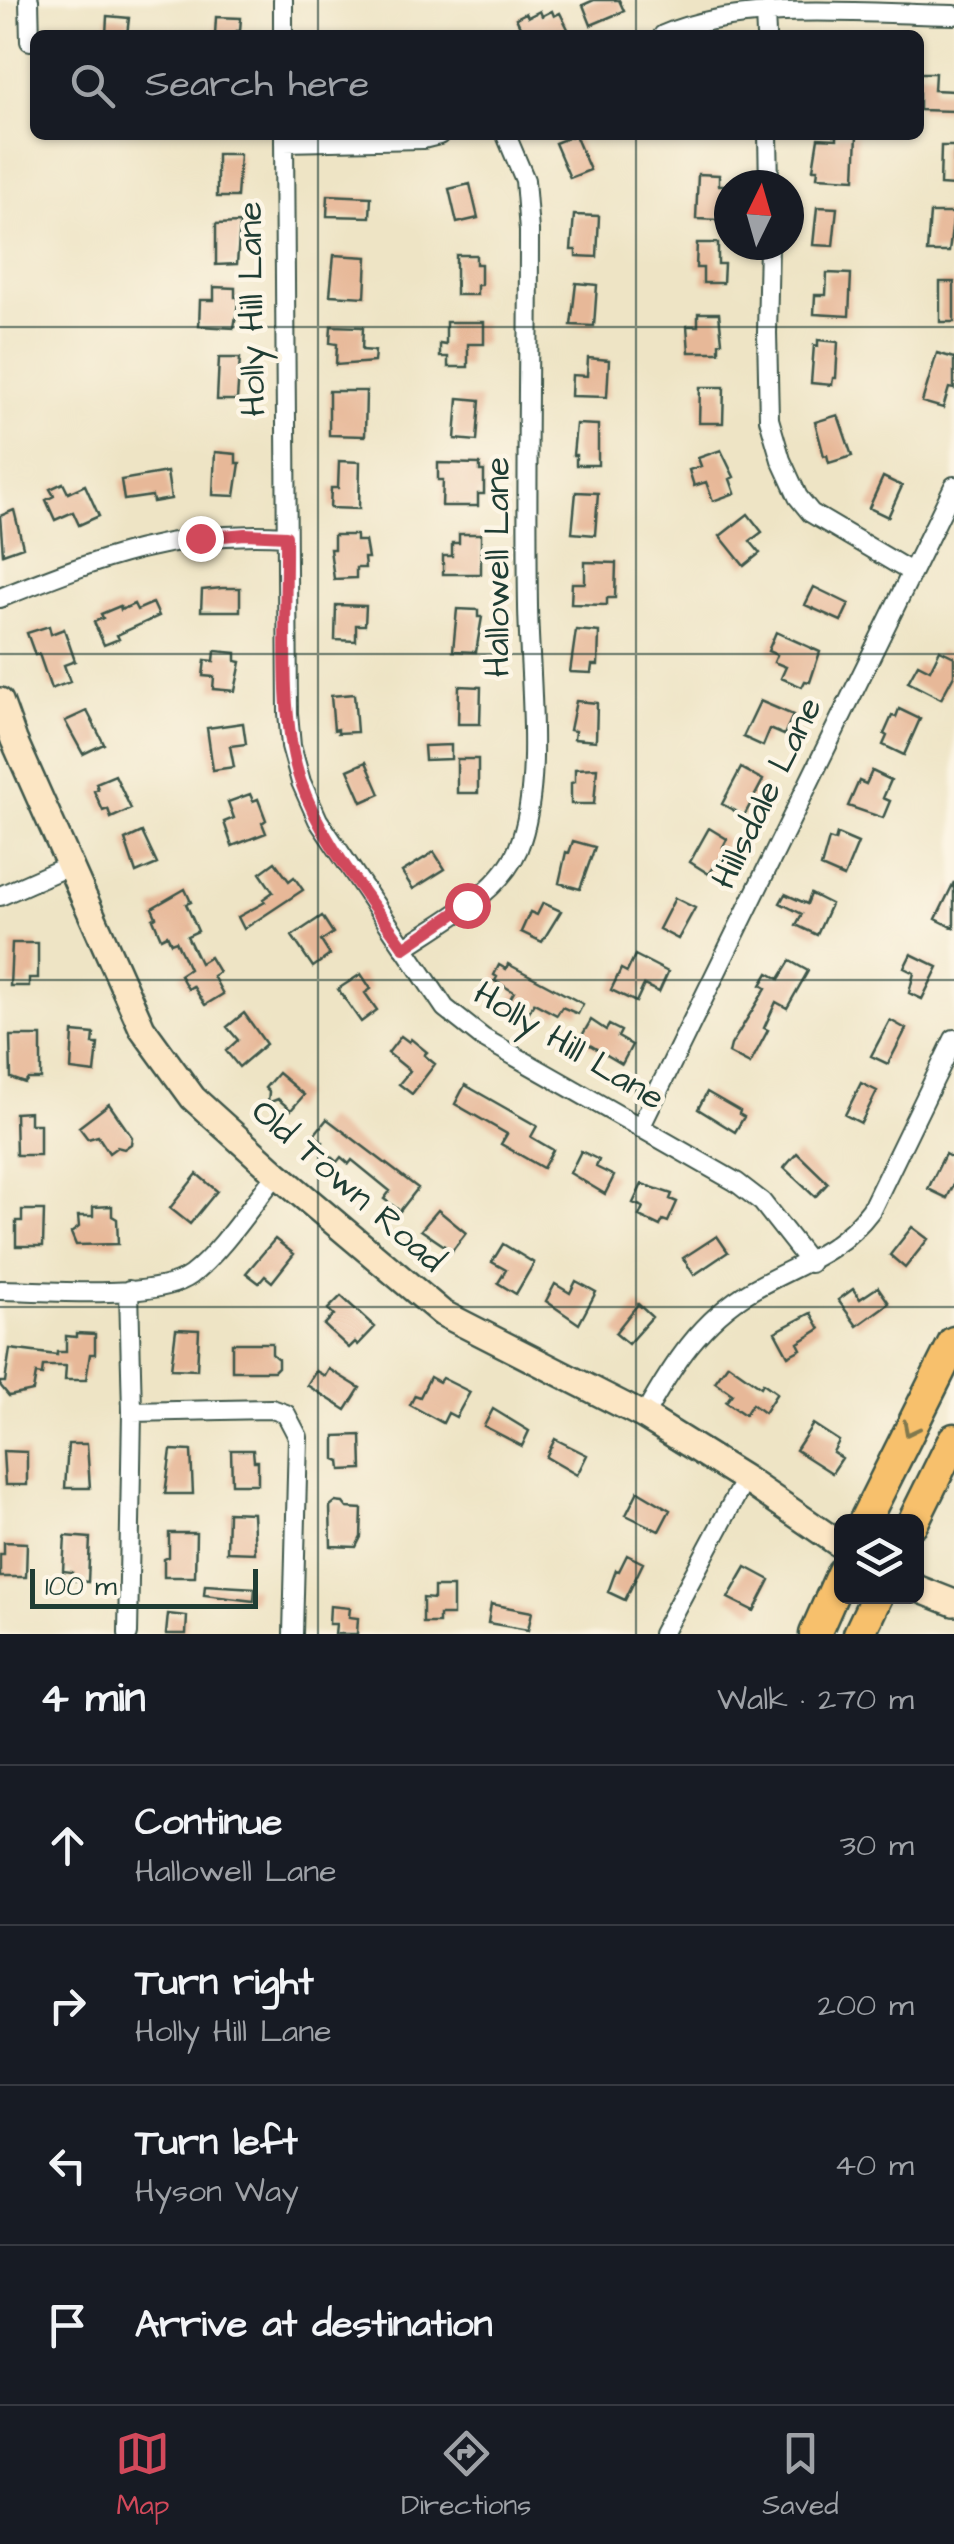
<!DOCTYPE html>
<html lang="en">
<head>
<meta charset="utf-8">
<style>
	body { margin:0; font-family:"Architects Daughter",sans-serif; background:#242831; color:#f1f3f6 }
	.controls { position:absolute; right:30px; bottom:30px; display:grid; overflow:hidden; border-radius:15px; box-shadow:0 2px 8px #0004 }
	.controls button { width:90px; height:90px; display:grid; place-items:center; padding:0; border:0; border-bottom:2px solid #363941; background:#171b24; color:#f1f3f6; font:50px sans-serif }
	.compass { position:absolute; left:714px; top:170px; width:90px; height:90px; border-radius:50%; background:#171b24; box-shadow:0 2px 8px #0004; rotate:5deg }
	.scale { position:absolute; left:30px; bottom:25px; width:228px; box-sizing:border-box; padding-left:10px; border:5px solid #1f3d34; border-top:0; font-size:28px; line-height:35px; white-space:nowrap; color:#1f3d34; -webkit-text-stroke:8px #fcf5e5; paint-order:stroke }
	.stop { position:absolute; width:30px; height:30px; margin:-22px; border:8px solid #d1495b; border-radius:50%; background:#fff }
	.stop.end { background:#d1495b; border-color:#fff; box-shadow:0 2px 10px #0008 }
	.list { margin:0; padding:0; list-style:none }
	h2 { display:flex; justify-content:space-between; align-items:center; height:130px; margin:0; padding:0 40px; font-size:42px }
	h2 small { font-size:32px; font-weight:400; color:#9ea1a6 }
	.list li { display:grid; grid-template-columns:65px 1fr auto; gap:30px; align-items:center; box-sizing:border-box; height:160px; padding:0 40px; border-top:2px solid #363941 }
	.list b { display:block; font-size:38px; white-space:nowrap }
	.list p { margin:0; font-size:32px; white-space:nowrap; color:#9ea1a6 }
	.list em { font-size:32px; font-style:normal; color:#9ea1a6 }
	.icon { flex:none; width:55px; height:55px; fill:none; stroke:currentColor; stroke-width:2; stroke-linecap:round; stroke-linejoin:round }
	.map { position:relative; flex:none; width:954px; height:1634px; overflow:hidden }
	.search { position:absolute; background:#171b24; box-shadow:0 2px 8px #0004; left:30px; right:30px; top:30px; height:110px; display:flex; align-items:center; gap:25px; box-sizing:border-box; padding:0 35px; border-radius:15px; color:#9ea1a6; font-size:38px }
	.sheet { height:770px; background:#171b24 }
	nav { display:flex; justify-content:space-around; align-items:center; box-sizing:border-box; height:140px; border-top:2px solid #363941; background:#171b24; font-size:28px; color:#9ea1a6 }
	nav a { display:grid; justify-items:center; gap:5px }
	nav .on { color:#d1495b }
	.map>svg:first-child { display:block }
	.building { fill:#e7b898 }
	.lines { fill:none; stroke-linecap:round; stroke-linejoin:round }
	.minor-casing { stroke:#3e564a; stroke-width:22 }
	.secondary-casing { stroke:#3e564a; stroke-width:30 }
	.trunk-casing { stroke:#3e564a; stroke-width:35 }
	.minor { stroke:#fff; stroke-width:18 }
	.secondary { stroke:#fce6c4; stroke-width:25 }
	.trunk { stroke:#f7c06c; stroke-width:30 }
	.oneway { stroke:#80784d }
	.route { stroke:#d1495b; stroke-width:12 }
	.grid { fill:none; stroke:#1f3d34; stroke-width:2.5; stroke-opacity:0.55 }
	.labels { text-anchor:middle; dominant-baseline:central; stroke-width:9; stroke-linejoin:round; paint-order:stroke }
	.street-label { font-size:35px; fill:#1f3d34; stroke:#fcf5e5 }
</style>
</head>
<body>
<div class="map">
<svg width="954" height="1634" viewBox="0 0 954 1634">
	<rect width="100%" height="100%" fill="#fcf5e5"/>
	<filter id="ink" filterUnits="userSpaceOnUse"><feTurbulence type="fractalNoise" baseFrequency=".01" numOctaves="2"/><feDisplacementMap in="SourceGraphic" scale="20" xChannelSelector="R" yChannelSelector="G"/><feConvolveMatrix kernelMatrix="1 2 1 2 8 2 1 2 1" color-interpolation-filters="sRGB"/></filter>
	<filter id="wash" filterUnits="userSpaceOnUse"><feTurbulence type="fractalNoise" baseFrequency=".0048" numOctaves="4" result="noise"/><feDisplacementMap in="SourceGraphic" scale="40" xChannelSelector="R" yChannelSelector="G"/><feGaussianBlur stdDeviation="2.25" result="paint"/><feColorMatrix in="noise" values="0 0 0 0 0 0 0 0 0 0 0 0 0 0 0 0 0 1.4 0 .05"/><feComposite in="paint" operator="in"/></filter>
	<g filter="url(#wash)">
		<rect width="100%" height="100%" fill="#eee4c5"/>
		<g id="blocks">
			<path class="building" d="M594,0H619L624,11L591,25L583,5Z
				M540,11L542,16L552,11L554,16L560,13L568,29L564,31L566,35H524L516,18L526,13L528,17Z
				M107,16L129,18L127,35H106Z
				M216,17L241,18L240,31H237V35H215Z
				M919,73H935L934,90L954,91V111L919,110Z
				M575,135L590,170L570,178L555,143Z
				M837,135H857L855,179L817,177L818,169H813L818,138L837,139Z
				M941,146H954V186L940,185Z
				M217,154H240L237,197H217Z
				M698,174L719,175V185H724L719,220L696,219Z
				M470,184L478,218L457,223L449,189Z
				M328,195L371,197L370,217L327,216Z
				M817,207L837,208L833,246L813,245Z
				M930,213H954L949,252H927Z
				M574,215L599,216L597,257L576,256V250H571Z
				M240,223L237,264L216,265V224Z
				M697,243H718V264H724L723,283H703V268H696Z
				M334,255L367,257L365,297L330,295Z
				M456,255H476V264H481V285H477V295H456Z
				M827,273L851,274L849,316L814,314L815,295H826Z
				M940,282H954V322H940Z
				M576,283L597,285L594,326L571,325Z
				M214,287L235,288V297H239L234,328L199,326L200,300H214Z
				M698,313H719L722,342L719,343V352H689L687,326H698Z
				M446,322H484V344H468V367H448V357H440V344L446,345Z
				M331,326L363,327L362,350L375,351L374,362L336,365L337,344L330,343Z
				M818,340L838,342L836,378H833L832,385L811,383L814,345L818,346Z
				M937,353L954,358V389L949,388L943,408L922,402Z
				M219,358H240L237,400H217Z
				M588,358L609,360L607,397L571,396L572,375L587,376Z
				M700,387H724L723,423H699Z
				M329,391H366L365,436L329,435Z
				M458,398L480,400L477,441L455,439Z
				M838,415L852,456L829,463L827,455L824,456L815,422Z
				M576,424L598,425V465H576V455H573Z
				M721,450L734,477L730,479L735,493L713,501L706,482L694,486L689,470L701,466L698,458Z
				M215,452L236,454V463H240L235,496L213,495Z
				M339,461L360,462L359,509L330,508L331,488H338Z
				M438,463L480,464V471H484V494H478V506H442L443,480H438Z
				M167,472L171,499L153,502L152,496L124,500L121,480Z
				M883,477L902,486L888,517L869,508Z
				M63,483L68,493L85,485L99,516L79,525L73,512L55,520L46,500L54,496L50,489Z
				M576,492L598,493L595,535L572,533Z
				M14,510L23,547L3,554L0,516Z
				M748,514L762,532L750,541L760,553L744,566L720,536Z
				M459,534H481V574H443V556H452V543H459Z
				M334,535H356V541H365L368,558H364L365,568H356V578L334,579L330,549H334Z
				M585,562L616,563L615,598H607V605L571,604L572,583H585Z
				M814,587L849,604L841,621L805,605Z
				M222,588H240V611H201L202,590Z
				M153,603L159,616L117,635L119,639L104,645L94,622L103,618L101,614L120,606L121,610L134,604L137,610Z
				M336,605L366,606L365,625H356V641L335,640Z
				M457,609L478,610V617H482L476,652L453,651Z
				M49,626L51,634L64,629L75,661L64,665L70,682L51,689L39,654L35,655L27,633Z
				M576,630L599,632L598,665H592L591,673L570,672Z
				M776,632L820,652L810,682L805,681L802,687L781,678L786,667L774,662L777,655L768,651Z
				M940,650L954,657V675L941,699L908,682L918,664L930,670Z
				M215,651L236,653V661L241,662L235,691L213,689L214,677L203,676L205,660L214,661Z
				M459,686L481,687L480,724H458Z
				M354,694L357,732L338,733V729L334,730L331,696Z
				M576,701L597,703L596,741L574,739L575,731L570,730Z
				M760,701L793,715L784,735L770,729L763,746L743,737Z
				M899,709L920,719L904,755L883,745L887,736L884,734L892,716L896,717Z
				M87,711L104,744L83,754L65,721Z
				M243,723L246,744L230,746L234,767L213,770L207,728Z
				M451,745V759L425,760L424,746Z
				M457,759H478V793H457Z
				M366,762L380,794L362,802L348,770Z
				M597,768L594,804H571V783L575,782V769Z
				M741,768L763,780L744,816L722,804Z
				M872,771L891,780L883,798L890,801L883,818L848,806L859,781L866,784Z
				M115,775L131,809L111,818L108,809L103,811L94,791L98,789L96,783Z
				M250,794L253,801L258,799L266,820L262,823L266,833L232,846L224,822L234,818L228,802Z
				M709,828L727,839L723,847L727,849L709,874L690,862Z
				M142,832L157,864L136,873L125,840Z
				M837,834L858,843L844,877L821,867L829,839L835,841Z
				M573,841L595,847L580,889L559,883L566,852L569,853Z
				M434,852L445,869L413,889L402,872Z
				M275,862L289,881L294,877L303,890L244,929L238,917L265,902L263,899L273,892L260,873Z
				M954,882V928L936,919Z
				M185,889L191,902L186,904L198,931L187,936L200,963L210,957L219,972L213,976L223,994L205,1005L193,986L188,989L180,975L189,969L176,941L171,943L167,935L161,938L153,919L156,917L152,908Z
				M785,894L807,904L811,894L831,904L817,935L796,925L802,914L780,903Z
				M675,898L695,908L678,939L659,929Z
				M543,903L561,911L542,942L521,932L530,912L537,915Z
				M322,916L333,933L321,941L330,955L313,967L292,936Z
				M12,943H38V978H29V986H10Z
				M911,954L938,967L922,999L909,993L914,973L904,968Z
				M635,955L668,972L659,992L644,985L636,1002L611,990L621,969L627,972Z
				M790,961L808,971L787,1008L776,1002L764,1028L768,1030L750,1064L729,1053L731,1045L766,988L761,985L768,973L779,979Z
				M508,964L583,1004L578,1014L562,1007L557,1015L534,1003L527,1015L507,1004L514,992L495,981L497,977L494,975L499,965L506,969Z
				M361,974L371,989L365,993L377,1010L361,1022L338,989Z
				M244,1013L266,1044L239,1067L226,1051L238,1040L227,1027Z
				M591,1020L606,1030L609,1025L621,1031L618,1037L632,1045L622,1064L580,1039Z
				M890,1020L906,1029L888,1064L871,1056Z
				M73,1032L94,1034L93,1044H98L95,1073L71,1070Z
				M10,1036H41V1079H28L25,1083L11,1078Z
				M401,1036L409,1042L411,1039L427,1052L424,1055L435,1064L412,1094L399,1084L410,1071L388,1053Z
				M278,1073L304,1095L291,1110L278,1099L268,1103L269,1092L265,1088Z
				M861,1083L877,1091L861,1123L845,1115Z
				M465,1085L537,1126L531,1137L553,1150L543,1168L501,1144L507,1134L455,1104Z
				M707,1092L740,1111L739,1114L744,1117L735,1132L698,1109Z
				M109,1104L132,1137L131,1144L124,1149L117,1147L109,1153L98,1136L88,1139L79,1127Z
				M30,1112V1124H40V1155H16L15,1113Z
				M327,1119L418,1188L400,1211L384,1199L390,1191L352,1160L349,1164L341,1157L337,1162L319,1147L323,1142L314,1135Z
				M581,1151L599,1160L596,1167L614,1176L605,1194L570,1173Z
				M797,1153L828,1183L815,1197L784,1168Z
				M945,1154L954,1159V1184L947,1198L928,1189Z
				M197,1174L217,1191L190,1224L170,1208Z
				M642,1184L672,1194L670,1199L677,1202L668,1222L663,1220L660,1226L639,1216L643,1207L633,1203Z
				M112,1206V1216L117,1219L118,1244L76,1245L71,1233L79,1227L78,1216H93V1207Z
				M22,1210H44L43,1246H16V1221H22Z
				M438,1210L466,1233L452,1251L421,1230Z
				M912,1227L928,1239L905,1268L890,1255Z
				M717,1236L728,1252L694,1275L683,1258Z
				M275,1239L294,1254L272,1282L265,1276L259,1283L246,1273Z
				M503,1244L534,1263L516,1294L498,1283L506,1270L492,1262Z
				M576,1281L596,1292L579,1324L546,1301L555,1284L570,1293Z
				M878,1287L889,1303L857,1326L838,1300L853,1289L860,1299Z
				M341,1296L375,1327L358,1345L355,1342L349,1348L324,1325L334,1315L328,1309Z
				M638,1304L652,1317L628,1344L615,1333Z
				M811,1313L820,1329L798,1343L801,1349L788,1356L775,1332Z
				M176,1329L199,1330L197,1370L171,1369Z
				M76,1333L95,1334V1354H90L86,1380H65L66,1366H43L42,1375L36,1374L33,1391L9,1396L0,1385V1382H5L10,1349L57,1355V1352H66V1336L76,1337Z
				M232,1343H272V1354L278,1359V1367L274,1371H232Z
				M728,1364L761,1387L763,1383L777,1393L764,1413L752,1404L745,1415L726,1402L732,1394L715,1382Z
				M329,1369L360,1388L346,1410L307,1385L316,1371L325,1376Z
				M430,1377L439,1382L442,1378L470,1392L456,1417L448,1413L443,1423L410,1405L415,1395L420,1397Z
				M493,1409L529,1431L522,1446L484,1426Z
				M813,1424L839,1441L833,1452L842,1458L832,1473L796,1450Z
				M361,1435L362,1469L341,1470L340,1461L335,1459V1436Z
				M555,1439L587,1455L577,1475L546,1457Z
				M68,1444H87L90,1488H65Z
				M171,1450L191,1451L193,1494H165Z
				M231,1450H253L254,1461H258V1484H232Z
				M3,1451L27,1452V1485H5Z
				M638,1491L670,1510L659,1531L626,1515Z
				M335,1502L343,1503L347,1508L362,1509L361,1537L356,1547L331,1546L330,1506Z
				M228,1512L253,1513L255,1553L227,1552Z
				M169,1533H196L195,1577H164V1559L169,1557Z
				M65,1536L90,1538L88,1582L71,1580L72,1572L63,1571Z
				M4,1542L27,1543L26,1577H0V1554H4Z
				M627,1555L643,1563L625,1600L608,1592L616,1570L619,1571Z
				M746,1567L770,1580L754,1611L728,1598Z
				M205,1585L255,1588L254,1601L204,1595Z
				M434,1587H453V1615H439V1623H423V1598L434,1599Z
				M491,1604L532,1612L528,1630L488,1623Z
				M330,1606L350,1608L349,1617L358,1618L357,1634H335L336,1624H329Z
				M168,1614L187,1616L186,1634H166Z"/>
		</g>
	</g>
	<g filter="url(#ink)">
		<use href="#blocks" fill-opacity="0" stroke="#3e564a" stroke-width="2.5"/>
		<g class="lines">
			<g class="minor-casing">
				<path id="minor" d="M29,0L30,41
					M283,0V35
					M765,13L766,35
					M663,35C744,0 865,14 954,15
					M284,135L288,713L291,746L301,782L318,820L445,1008L483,1038L736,1182L762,1202L810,1263
					M768,135L769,185
					M284,142L423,139L439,135
					M769,245L767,333L769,419L781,460L798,497L811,513L911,572
					M0,598C99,558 177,529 286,536
					M0,896L68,866
					M404,948C443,921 499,894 518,849C544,785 529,676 528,606C526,481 529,356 529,231L525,180L506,135
					M640,1128L954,486
					M0,1290C46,1290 156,1301 191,1275C222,1251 252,1204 277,1174
					M132,1412L272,1409L286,1414L298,1437L293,1634
					M644,1416C672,1366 701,1320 752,1290C799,1263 837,1255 871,1210L954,1039
					M128,1634L132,1412L129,1290
					M662,1634L745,1479"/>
			</g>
			<g class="secondary-casing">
				<path id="secondary" d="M0,701L14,740L142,1028L193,1098L277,1174L442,1313L644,1416L745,1479L842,1546
					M916,1588L954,1603"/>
			</g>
			<g class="trunk-casing">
				<path id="trunk" d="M864,1522L954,1342
					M913,1522L954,1439
					M815,1634L842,1573
					M859,1634L877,1596"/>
			</g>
			<use href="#minor" class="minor"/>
			<use href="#secondary" class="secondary"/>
			<use href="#trunk" class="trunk"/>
		</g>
		<defs><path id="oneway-chevron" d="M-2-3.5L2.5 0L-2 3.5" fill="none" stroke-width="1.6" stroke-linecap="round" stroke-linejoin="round" transform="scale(2.5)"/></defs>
		<use class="oneway" href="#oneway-chevron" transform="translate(910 1429) rotate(117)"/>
	</g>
	<g class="lines" filter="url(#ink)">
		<path class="route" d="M200,538L245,534L286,536C287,608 278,713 300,780C321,842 367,895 404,948L467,905"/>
	</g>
	<path class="grid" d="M318,0V35M636,0V35M318,135V1634M636,135V1634M0,327H954M0,654H954M0,980H954M0,1307H954"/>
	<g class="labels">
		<g class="street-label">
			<text transform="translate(252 309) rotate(-91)">Holly Hill Lane</text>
			<text transform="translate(497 567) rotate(-90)">Hallowell Lane</text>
			<text transform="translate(767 793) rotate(-64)">Hillsdale Lane</text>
			<text transform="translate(569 1046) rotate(31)">Holly Hill Lane</text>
			<text transform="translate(348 1186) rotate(41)">Old Town Road</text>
		</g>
	</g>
</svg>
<div class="controls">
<button><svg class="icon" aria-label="layers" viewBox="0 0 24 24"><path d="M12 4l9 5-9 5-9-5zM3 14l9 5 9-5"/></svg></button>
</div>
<svg class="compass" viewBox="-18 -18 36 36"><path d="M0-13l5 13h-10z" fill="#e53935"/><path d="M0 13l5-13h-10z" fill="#9ea1a6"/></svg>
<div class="scale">100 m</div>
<div class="stop" style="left:467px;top:905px"></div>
<div class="stop end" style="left:200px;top:538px"></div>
<div class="search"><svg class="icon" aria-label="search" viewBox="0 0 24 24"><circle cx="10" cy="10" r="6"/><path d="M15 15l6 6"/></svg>Search here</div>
</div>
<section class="sheet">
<h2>4 min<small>Walk · 270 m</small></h2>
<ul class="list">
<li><svg class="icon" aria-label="ahead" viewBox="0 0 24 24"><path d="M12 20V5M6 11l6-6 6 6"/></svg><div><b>Continue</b><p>Hallowell Lane</p></div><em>30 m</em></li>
<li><svg class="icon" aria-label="right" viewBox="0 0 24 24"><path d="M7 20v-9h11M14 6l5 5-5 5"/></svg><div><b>Turn right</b><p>Holly Hill Lane</p></div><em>200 m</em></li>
<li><svg class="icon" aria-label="left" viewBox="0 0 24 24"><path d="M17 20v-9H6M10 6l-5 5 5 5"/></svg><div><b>Turn left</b><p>Hyson Way</p></div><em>40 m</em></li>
<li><svg class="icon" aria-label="arrive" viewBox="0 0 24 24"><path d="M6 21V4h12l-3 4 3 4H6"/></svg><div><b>Arrive at destination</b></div></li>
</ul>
</section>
<nav>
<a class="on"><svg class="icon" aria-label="map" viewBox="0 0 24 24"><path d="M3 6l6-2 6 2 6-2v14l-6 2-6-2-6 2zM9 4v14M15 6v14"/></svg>Map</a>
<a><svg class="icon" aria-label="directions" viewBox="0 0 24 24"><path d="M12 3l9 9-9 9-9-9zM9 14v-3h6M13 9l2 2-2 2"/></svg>Directions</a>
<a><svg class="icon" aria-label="saved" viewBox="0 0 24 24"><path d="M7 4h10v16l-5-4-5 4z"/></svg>Saved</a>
</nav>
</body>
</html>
